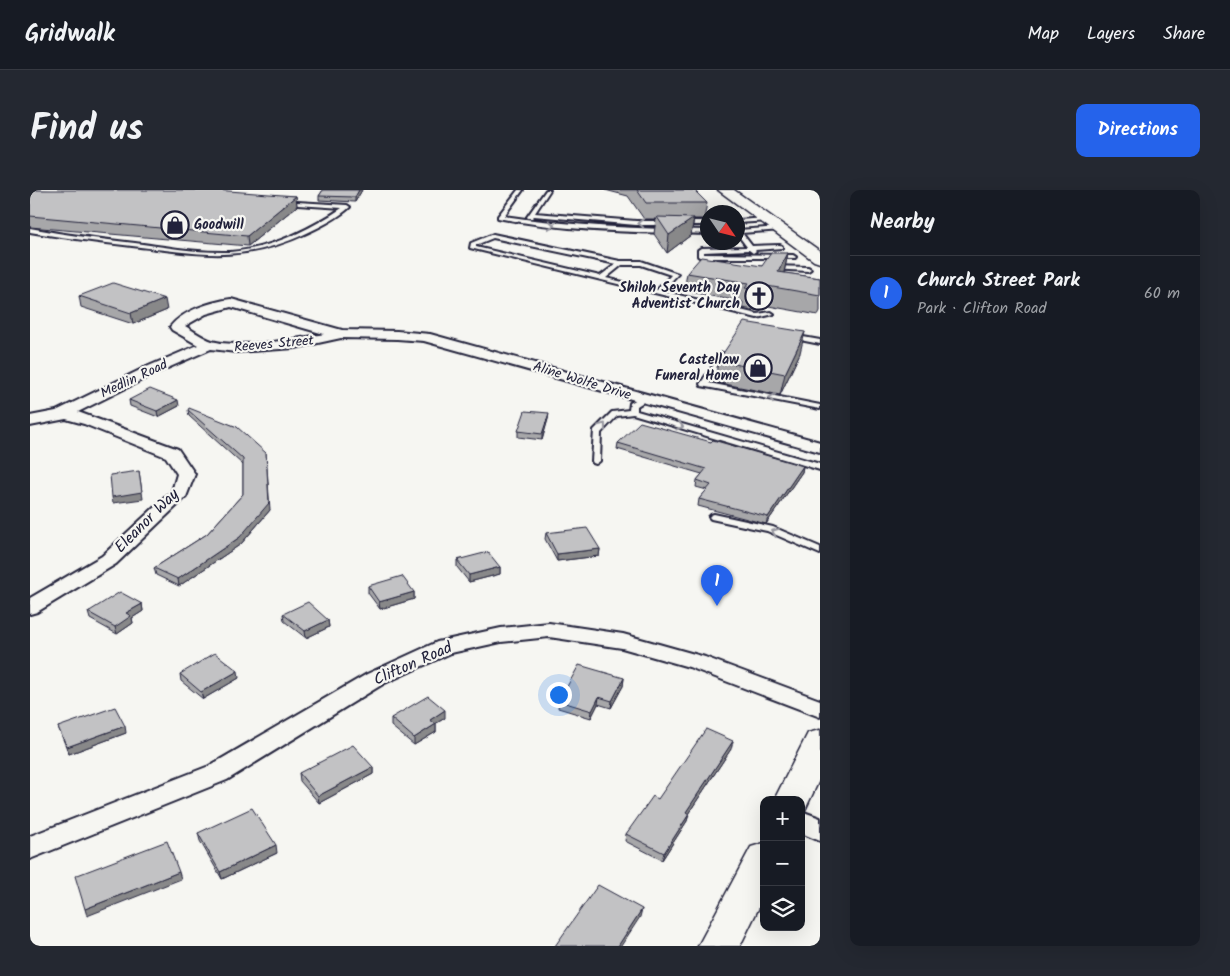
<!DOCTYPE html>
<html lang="en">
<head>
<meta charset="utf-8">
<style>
	body { margin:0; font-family:Kalam,sans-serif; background:#242831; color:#f1f3f6 }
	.controls { position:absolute; right:15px; bottom:15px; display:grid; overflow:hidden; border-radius:10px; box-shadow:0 5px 20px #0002 }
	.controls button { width:45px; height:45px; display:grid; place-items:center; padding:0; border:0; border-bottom:1px solid #363941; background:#171b24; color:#f1f3f6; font:25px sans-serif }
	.compass { position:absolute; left:670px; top:15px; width:45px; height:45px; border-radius:50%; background:#171b24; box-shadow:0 5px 20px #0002; rotate:125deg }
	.you { position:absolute; left:528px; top:504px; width:18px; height:18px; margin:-12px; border:4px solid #fff; border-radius:50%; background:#1a73e8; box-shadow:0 0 0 8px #1a73e833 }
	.badge { display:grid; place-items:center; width:32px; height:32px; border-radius:50%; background:#2563eb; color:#fff; font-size:16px; font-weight:700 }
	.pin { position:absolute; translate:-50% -41px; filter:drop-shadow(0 1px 2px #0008) }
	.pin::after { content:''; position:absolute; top:26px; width:18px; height:15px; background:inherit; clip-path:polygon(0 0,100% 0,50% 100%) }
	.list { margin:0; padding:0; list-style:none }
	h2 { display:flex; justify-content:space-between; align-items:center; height:65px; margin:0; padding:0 20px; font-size:21px }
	h2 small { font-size:16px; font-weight:400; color:#9ea1a6 }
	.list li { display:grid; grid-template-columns:32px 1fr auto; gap:15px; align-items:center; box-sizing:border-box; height:75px; padding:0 20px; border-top:1px solid #363941 }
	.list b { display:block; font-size:19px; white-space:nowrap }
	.list p { margin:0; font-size:16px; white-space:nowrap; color:#9ea1a6 }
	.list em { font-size:16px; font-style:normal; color:#9ea1a6 }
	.icon { flex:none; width:28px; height:28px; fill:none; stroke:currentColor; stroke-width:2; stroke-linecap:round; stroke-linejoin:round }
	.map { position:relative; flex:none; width:790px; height:756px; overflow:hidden; border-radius:10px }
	header { display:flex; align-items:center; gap:30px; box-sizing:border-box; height:70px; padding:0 25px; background:#171b24; border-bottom:1px solid #363941 }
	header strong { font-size:24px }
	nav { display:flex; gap:28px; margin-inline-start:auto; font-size:18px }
	.intro { display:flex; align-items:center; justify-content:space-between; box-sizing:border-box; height:120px; padding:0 30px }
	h1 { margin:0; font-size:35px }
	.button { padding:12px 22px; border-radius:10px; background:#2563eb; color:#fff; font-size:18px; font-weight:700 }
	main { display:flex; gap:30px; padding:0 30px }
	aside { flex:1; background:#171b24; border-radius:10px; box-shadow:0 5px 20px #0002 }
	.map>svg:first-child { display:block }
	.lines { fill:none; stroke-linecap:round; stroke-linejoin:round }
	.lane-casing { stroke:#22223b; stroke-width:4 }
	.street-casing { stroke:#22223b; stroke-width:4 }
	.secondary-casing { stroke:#22223b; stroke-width:3 }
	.lane { fill:#f6f6f2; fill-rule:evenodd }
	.street { fill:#f6f6f2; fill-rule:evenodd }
	.secondary { fill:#f6f6f2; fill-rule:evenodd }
	.wall { fill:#a7a7a9; stroke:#22223b }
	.shaded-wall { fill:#888889; stroke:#22223b }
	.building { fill:#c2c2c4; stroke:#22223b }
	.oneway { stroke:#9797a0 }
	.labels { text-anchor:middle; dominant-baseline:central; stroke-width:4.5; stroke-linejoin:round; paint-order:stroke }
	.far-poi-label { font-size:14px; font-weight:bold; fill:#22223b; stroke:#f6f6f2; text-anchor:end }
	.far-street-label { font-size:14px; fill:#22223b; stroke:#f6f6f2 }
	.street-label { font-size:16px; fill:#22223b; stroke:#f6f6f2 }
</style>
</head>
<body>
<header>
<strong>Gridwalk</strong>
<nav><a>Map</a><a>Layers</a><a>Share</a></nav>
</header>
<div class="intro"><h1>Find us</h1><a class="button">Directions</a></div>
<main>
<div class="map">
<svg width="790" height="756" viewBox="0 0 790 756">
	<rect width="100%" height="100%" fill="#f6f6f2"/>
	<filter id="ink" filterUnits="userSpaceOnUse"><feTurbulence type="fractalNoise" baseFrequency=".02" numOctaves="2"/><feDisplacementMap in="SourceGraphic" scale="10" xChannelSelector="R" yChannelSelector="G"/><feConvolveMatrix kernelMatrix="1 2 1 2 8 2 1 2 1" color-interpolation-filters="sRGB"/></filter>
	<g filter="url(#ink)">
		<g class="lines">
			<g class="lane-casing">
				<path id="lane" d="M488,0H493L474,26C541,36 609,39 678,40V44C608,42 537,42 468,28V26Z
					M516,0H520L505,23L606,31H678V35H606L504,26L502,28H498L497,27Z
					M251,11L317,15L320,17C308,28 292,36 277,43C211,74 171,64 102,56C68,52 34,48 0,42V38C35,45 70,49 105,53C136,57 168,63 200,62C240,59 279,40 312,18L253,14Z
					M737,28L740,30L739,31L708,33V30Z
					M749,37L751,38V40L712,43L722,56L750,55L752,56V58L725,60L726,61L723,63L719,60L674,62V64L763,65L766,67L765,68H671L668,66V60L671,58L717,57L708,45V40Z
					M463,44L590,71H611L648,84L632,101L727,124L741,122L744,124L727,128L440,58L441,53ZM463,48L586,74L570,86L446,57V55ZM592,75H611L641,85L627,100L576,88Z
					M742,76L778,77L781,79L778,81L740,79L739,78Z
					M762,145L790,150V154L760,148V146Z
					M692,163L699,165L679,193L790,215V219L671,196L670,194Z
					M611,207H617L618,209L607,216V221L790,274V280L603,224L587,226L571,243L570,271L566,274L563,273L562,271L564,240L582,222L599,220L600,213Z
					M684,324L743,337L790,357V364L737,341L681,329L679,327L681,325Z"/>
			</g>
			<g class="street-casing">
				<path id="street" d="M201,109L312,140L367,141L400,144L790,252V262L394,151L367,149L311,148L265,158L206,162L181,159L124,184L48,222L148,259L165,284L156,307L86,374L7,422L0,424V408L72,366L142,301L147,284L136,267L54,234L36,229L0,236V226L26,221L114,178L168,155L142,140L140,137C153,120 181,112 201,109ZM201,117L294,144C268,149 208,159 182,151C173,148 164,141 155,136L176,124Z
					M519,433L593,444L675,467L790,510V527L659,477L592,458L519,447L471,452L421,463L353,494L197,590L0,669V646L179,576L337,484L407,452L471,438Z
					M771,621L790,628V651L771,643Z"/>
			</g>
			<g class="secondary-casing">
				<path id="secondary" d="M688,0H704L790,61V73L784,71Z
					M790,540V588L775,620L771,621V610H744L778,543Z
					M734,653V707L710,756H668L721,657Z"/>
			</g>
			<use href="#lane" class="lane"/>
			<use href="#street" class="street"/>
			<use href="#secondary" class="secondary"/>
		</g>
		<path class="wall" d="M0,0L266,6L267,16L218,56L0,37Z
			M293,0H332L325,12L289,10V6Z
			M575,0H664L677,13L674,29H664L661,45L637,63L624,44L626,29H614L598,6Z
			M758,63L754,83L790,88V121L788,125L733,115L730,121L712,118L713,112L654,101L657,83L732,76Z
			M49,106L137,120L103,134L51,117Z
			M770,163L750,205L685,192L688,171Z
			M99,210L149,216L128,227L100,216Z
			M158,220L207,237L240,320L211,354L149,396L126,385L124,378L177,344L213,304V275L159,226Z
			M519,223L518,229L512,250L488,247V241Z
			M681,252L773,276L772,282L736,334L668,316L669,309L677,300L666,297L667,290L672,284L587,259L588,253Z
			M516,343L570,359L569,366L527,371L515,349Z
			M427,370L470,377V384L439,392L427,377Z
			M338,396L384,402V409L350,419L338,403Z
			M112,414L113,421L102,428L103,433L87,444L60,429L58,422Z
			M253,424L298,430L299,437L276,448L254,431Z
			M150,484L209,488L173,509L151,491Z
			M594,488L593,496L581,518L568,514L561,528L528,518L529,511Z
			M361,528H415L405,534H406V542L384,555L361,536Z
			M28,537L96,543L39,564Z
			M701,559L658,624H659L657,631L632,670L595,651L596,644L628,609Z
			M343,577V584L289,613L270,591L269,583Z
			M168,643L247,663L192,689L170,651Z"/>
		<path class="shaded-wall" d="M329,0H332L325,12V7Z
			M266,6L267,16L218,56L217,46Z
			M664,28L661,45L637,63L639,45Z
			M758,63L754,82L746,98L748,82Z
			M737,96L733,115L730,121L734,101Z
			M135,109L137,120L103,134L101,123Z
			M775,142L770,163L750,205L755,184Z
			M148,210L149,216L128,227L127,221Z
			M519,223L518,229L512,250V244Z
			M236,263L240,320L211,354L149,396L148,389L210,347Z
			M773,276L772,282L736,334L738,327Z
			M109,281L113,309L83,313L82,307Z
			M570,359L569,366L527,371V364Z
			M470,377V384L439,392V385Z
			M384,402V409L350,419L349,412Z
			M112,414L113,421L102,428L103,433L87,444L85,437L96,423Z
			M298,430L299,437L276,448L275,441Z
			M208,481L209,488L173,509L171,502Z
			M594,488L593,496L581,518L582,511Z
			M569,507L568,514L561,528L562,521Z
			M415,520V528L400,537V530Z
			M406,534V542L384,555V548Z
			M95,536L96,543L39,564L37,557Z
			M703,551L701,559L654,630L656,622Z
			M343,577V584L289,613L288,606Z
			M659,624L657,631L632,670L634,663Z
			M246,655L247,663L192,689L190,682Z
			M149,682L151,689L57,726L55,719Z
			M612,719L610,727L591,756H588Z"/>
		<path class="building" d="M0,0H185L266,6L217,46L0,26Z
			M293,0H329L325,7L289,6Z
			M607,0H664L677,13H616Z
			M627,27L664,28L639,45Z
			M741,63H758L748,82L790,88V105L737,96L734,101L715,98L719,93L657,83L671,67L732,76Z
			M83,93L135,109L101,123L49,106Z
			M714,132L775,142L755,184L688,171Z
			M120,199L148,210L127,221L99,210Z
			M159,218L207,237L236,263L239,313L210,347L148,389L124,378L177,344L213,304V269L158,220Z
			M495,221L519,223L512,244L488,241Z
			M610,232L681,252L683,250L773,276L738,327L669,309L681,295L667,290L676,279L588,253Z
			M109,281L112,302L82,307L80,285Z
			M557,338L570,359L527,364L516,343Z
			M458,362L470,377L439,385L427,370Z
			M372,386L384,402L349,412L338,396Z
			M90,402L112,414L96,423L101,426L85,437L58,422Z
			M278,412L298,430L275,441L253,424Z
			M185,463L208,481L171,502L150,484Z
			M549,475L594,488L582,511L569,507L562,521L529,511Z
			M398,506L415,520L400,530L406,534L384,548L361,528Z
			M85,517L95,536L37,557L28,537Z
			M676,539L703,551L656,622L659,624L634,663L596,644L623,606L628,609Z
			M323,555L343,577L288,606L269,583Z
			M222,618L246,655L190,682L168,643Z
			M137,651L149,682L55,719L45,686Z
			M568,695L612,719L588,756H525Z"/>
		<defs><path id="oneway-chevron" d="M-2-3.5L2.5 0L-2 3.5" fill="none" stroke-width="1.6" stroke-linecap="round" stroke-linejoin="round" transform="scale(1.25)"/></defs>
		<g class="oneway">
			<use href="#oneway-chevron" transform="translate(611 33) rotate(-177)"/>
			<use href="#oneway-chevron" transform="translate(521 35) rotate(6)"/>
			<use href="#oneway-chevron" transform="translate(742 208) rotate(-169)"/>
			<use href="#oneway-chevron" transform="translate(573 236) rotate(-53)"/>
			<use href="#oneway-chevron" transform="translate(650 236) rotate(16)"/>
			<use href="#oneway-chevron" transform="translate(745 342) rotate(-158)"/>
		</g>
	</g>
	<defs>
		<g id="shop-ring" transform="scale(1.4375)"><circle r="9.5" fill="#f6f6f2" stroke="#22223b" stroke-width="1.5"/><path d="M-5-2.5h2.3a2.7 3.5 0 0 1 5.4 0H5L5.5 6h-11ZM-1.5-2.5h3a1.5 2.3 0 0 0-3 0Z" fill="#22223b"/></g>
		<g id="church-ring" transform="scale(1.4375)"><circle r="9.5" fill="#f6f6f2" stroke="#22223b" stroke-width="1.5"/><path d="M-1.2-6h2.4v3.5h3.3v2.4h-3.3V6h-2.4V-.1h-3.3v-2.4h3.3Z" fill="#22223b"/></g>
	</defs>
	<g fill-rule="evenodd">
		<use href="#shop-ring" x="145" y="35"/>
		<use href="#church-ring" x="729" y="106"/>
		<use href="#shop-ring" x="728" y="178"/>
	</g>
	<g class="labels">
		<g class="far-poi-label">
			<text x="164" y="35" text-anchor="start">Goodwill</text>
			<text x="710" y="98">Shiloh Seventh Day<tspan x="710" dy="16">Adventist Church</tspan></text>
			<text x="709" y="170">Castellaw<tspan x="709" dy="16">Funeral Home</tspan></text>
		</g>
		<g class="far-street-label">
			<text transform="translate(244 154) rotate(-5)">Reeves Street</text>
			<text transform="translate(104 189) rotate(-25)">Medlin Road</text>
			<text transform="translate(552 191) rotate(17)">Aline Wolfe Drive</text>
		</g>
		<g class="street-label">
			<text transform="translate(117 331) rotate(-45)">Eleanor Way</text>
			<text transform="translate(383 474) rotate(-24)">Clifton Road</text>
		</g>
	</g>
</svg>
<div class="controls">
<button>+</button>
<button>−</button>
<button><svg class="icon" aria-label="layers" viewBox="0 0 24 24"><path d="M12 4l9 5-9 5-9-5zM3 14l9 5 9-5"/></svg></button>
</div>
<svg class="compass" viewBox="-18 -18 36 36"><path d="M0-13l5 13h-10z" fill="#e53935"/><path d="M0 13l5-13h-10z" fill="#9ea1a6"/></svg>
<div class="you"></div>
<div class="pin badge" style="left:687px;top:416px">1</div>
</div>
<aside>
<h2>Nearby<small></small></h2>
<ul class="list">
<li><span class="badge">1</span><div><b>Church Street Park</b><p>Park · Clifton Road</p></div><em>60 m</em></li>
</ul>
</aside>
</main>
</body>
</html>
